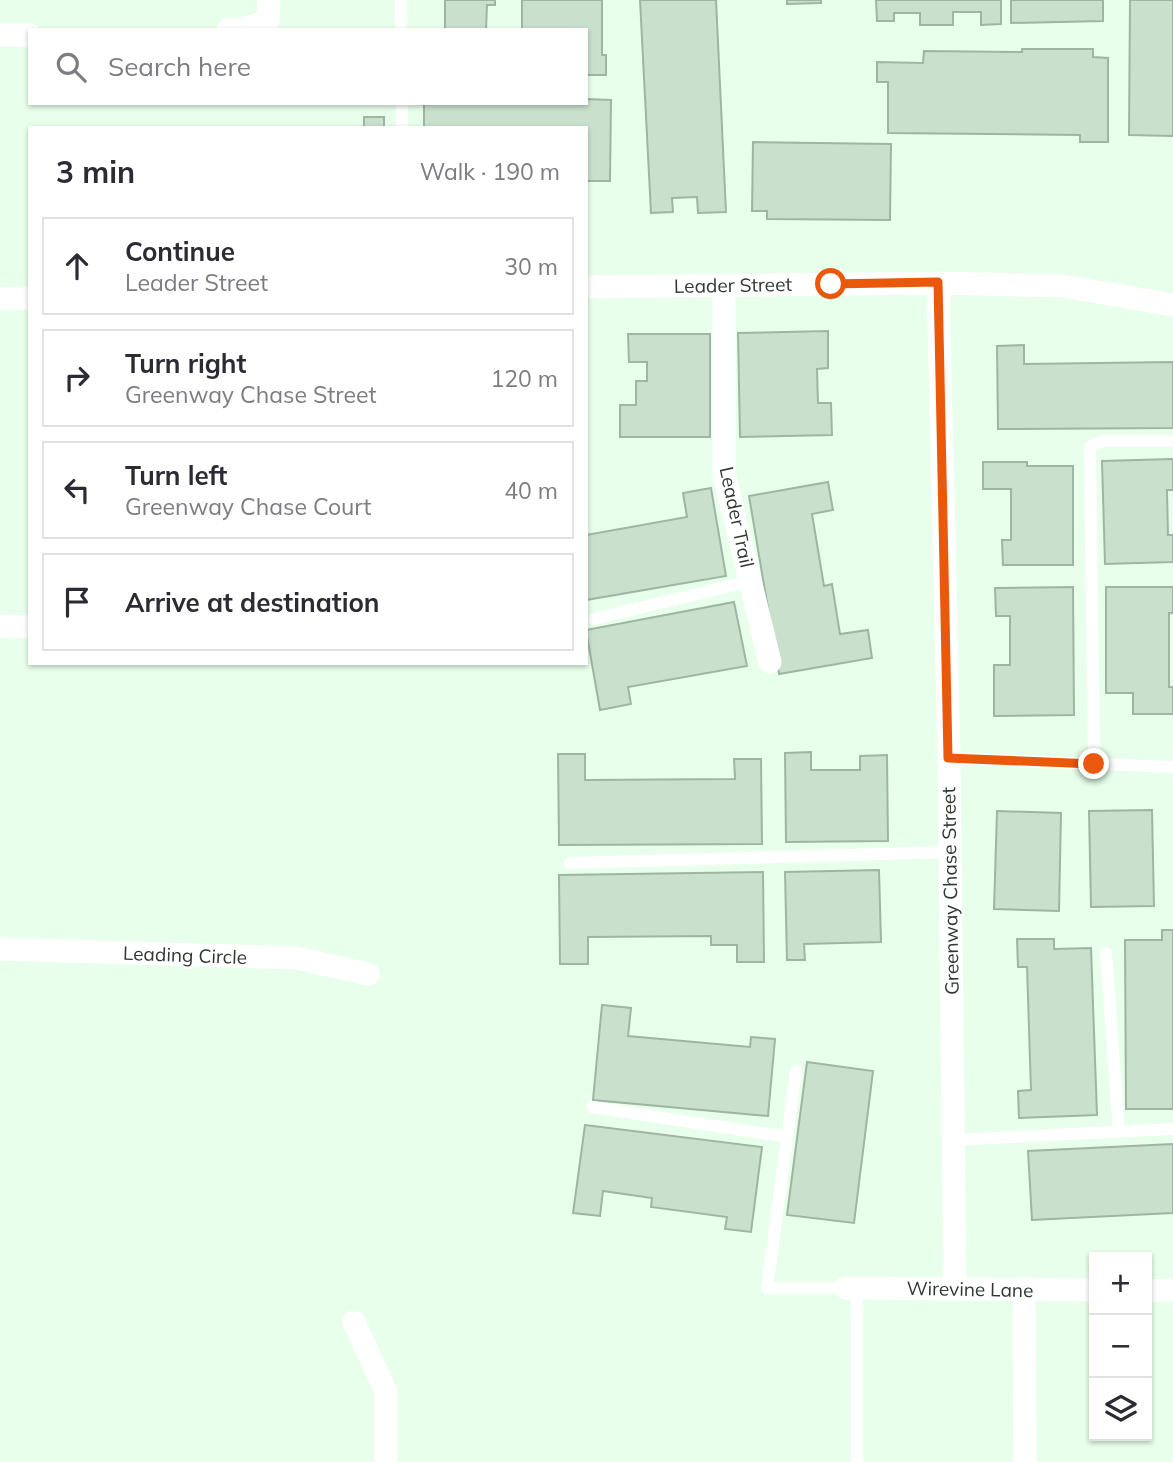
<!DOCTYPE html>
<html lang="en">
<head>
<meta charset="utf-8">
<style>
	body { margin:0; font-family:Mulish,sans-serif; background:#f7f7f7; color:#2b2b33 }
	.controls { position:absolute; right:21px; bottom:21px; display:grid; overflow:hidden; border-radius:0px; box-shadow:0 2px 5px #0004 }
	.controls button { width:63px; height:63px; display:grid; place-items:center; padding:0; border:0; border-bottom:2px solid #e1e1e2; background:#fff; color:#2b2b33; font:35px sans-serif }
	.stop { position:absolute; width:21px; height:21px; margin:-16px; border:5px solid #ea580c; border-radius:50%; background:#fff }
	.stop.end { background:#ea580c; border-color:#fff; box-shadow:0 2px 7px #0008 }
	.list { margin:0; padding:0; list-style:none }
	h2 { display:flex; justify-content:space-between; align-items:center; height:91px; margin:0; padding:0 28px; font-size:30px }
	h2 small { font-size:23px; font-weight:400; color:#7c7c81 }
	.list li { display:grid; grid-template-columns:46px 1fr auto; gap:21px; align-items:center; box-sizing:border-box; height:98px; margin:0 14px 14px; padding:0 14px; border:2px solid #e1e1e2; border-radius:0px }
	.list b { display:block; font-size:26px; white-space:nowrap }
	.list p { margin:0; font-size:23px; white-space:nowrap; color:#7c7c81 }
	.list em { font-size:23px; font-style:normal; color:#7c7c81 }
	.icon { flex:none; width:38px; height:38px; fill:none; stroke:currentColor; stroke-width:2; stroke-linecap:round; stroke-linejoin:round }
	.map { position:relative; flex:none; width:1173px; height:1462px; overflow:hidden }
	.search { position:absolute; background:#fff; box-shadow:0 2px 5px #0004; left:28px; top:28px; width:560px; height:77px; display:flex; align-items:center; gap:18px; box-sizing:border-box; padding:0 24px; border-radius:0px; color:#7c7c81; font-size:26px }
	.panel { position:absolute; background:#fff; box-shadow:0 2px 5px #0004; left:28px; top:126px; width:560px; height:539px; border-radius:0px }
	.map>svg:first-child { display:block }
	.building { fill:#c9e0cd; stroke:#9fb5a3; stroke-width:2 }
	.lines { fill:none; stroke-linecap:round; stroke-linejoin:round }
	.lane { stroke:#fff; stroke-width:12 }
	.street { stroke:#fff; stroke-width:23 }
	.route { stroke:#ea580c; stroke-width:9 }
	.labels { text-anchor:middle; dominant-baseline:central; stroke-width:5; stroke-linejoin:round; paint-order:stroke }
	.street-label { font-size:19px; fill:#2e3730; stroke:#fff }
</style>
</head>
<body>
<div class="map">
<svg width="1173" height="1462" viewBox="0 0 1173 1462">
	<rect width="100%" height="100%" fill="#e8ffeb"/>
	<path class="building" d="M445,0H495V5H487L486,30H445Z
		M522,0H602V55H606V75H586V30H522Z
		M640,0H716L726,212L698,213L697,197L672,198L673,212L651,213Z
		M787,0H821V3L787,4Z
		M876,0H1001V24L981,25V12H953V25H920V13H894V21H877Z
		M1011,0H1103V21L1011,23Z
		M1130,0H1173V136L1129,135Z
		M1022,49H1093V57L1108,58V142H1080V135L888,133V82H877V62L923,63L924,51L1022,52Z
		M586,99L611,100L610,181H586V128H424V103H586Z
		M364,117H384V128H364Z
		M753,142L891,144L890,220L767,219V211H752Z
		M828,331V368L817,369L818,403H831L832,435L740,437L738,333Z
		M628,334H710V437H620V405H636V381H647V362H629Z
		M1024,345V364L1173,362V428L998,429L997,346Z
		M1173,459V490H1167L1168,535H1173V562L1105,564L1102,461Z
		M983,462H1027V466H1073V565H1003L1002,540H1011V489H983Z
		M828,482L833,510L812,514L824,586L832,584L840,634L868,630L872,658L779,674L749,496Z
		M711,488L726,576L586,600V535L687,517L683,493Z
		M1073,587L1074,715L994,716V665H1010V616H996L995,588Z
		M1106,587H1173V613H1169V687H1173V714H1133V693H1106Z
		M734,602L747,666L628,687L631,704L600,710L586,630Z
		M811,752V770H860V756L887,755L888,841L786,842L785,753Z
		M558,754H585V780L735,779L734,759H761L762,844L559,845Z
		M1152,810L1154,906L1091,907L1089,811Z
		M997,811L1061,813L1059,911L994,909Z
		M879,870L881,942L804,944L805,960H787L785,872Z
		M763,872L764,962H737V945H711V936L588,937V964H560L559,875Z
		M1162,930H1173V1109H1126L1125,940H1162Z
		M1017,939H1054V949L1091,948L1097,1115L1019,1118L1018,1091L1031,1090L1027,967H1018Z
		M602,1005L631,1008L628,1036L750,1047L751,1037L775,1039L768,1116L593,1100Z
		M807,1062L873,1071L854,1223L787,1215Z
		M585,1125L762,1147L751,1232L725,1229L727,1217L651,1207L652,1198L603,1191L600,1216L573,1213Z
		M1173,1144V1213L1032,1220L1028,1151Z"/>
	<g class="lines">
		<path class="lane" d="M401,0V30
			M402,103V128
			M594,619L751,581
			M949,758L1173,767
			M1094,764L1090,447L1103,441H1173
			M570,863L950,852
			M1106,953L1119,1132
			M796,1071L767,1288H846
			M592,1107L787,1137
			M953,1140L1173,1129
			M857,1462V1288"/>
		<path class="street" d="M228,30L242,29L268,21L269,0
			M0,35H30
			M938,283L949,758L955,1289
			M724,286V474L770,662
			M586,287L938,283L1063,286L1173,305
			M0,299L30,298
			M0,626L30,627
			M0,949L296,958L368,974
			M846,1288L1094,1290
			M1024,1289L1025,1462
			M1147,1291L1173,1290
			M354,1322L386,1392V1462"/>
	</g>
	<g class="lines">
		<path class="route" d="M831,284L938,282L948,758L1094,764"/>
	</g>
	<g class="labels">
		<g class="street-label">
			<text transform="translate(733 285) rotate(-1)">Leader Street</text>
			<text transform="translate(737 517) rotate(78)">Leader Trail</text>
			<text transform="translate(950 891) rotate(-91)">Greenway Chase Street</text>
			<text transform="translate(185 955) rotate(2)">Leading Circle</text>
			<text transform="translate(970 1289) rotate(1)">Wirevine Lane</text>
		</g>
	</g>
</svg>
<div class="controls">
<button>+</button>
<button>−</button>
<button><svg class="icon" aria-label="layers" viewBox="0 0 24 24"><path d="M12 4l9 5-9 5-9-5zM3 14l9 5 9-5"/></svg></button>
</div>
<div class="stop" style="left:831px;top:284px"></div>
<div class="stop end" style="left:1094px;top:764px"></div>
<div class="search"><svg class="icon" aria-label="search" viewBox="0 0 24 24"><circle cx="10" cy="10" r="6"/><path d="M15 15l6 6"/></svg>Search here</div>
<section class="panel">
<h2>3 min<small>Walk · 190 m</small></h2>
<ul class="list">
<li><svg class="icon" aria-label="ahead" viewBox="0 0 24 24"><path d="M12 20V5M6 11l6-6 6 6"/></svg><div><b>Continue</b><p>Leader Street</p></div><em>30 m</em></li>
<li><svg class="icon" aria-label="right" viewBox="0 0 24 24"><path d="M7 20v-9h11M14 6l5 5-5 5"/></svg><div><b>Turn right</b><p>Greenway Chase Street</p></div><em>120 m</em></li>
<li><svg class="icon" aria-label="left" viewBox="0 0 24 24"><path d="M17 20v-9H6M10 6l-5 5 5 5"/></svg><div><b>Turn left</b><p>Greenway Chase Court</p></div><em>40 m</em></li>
<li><svg class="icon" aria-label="arrive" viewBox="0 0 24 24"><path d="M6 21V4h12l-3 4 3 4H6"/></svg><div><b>Arrive at destination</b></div></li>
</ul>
</section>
</div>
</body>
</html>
